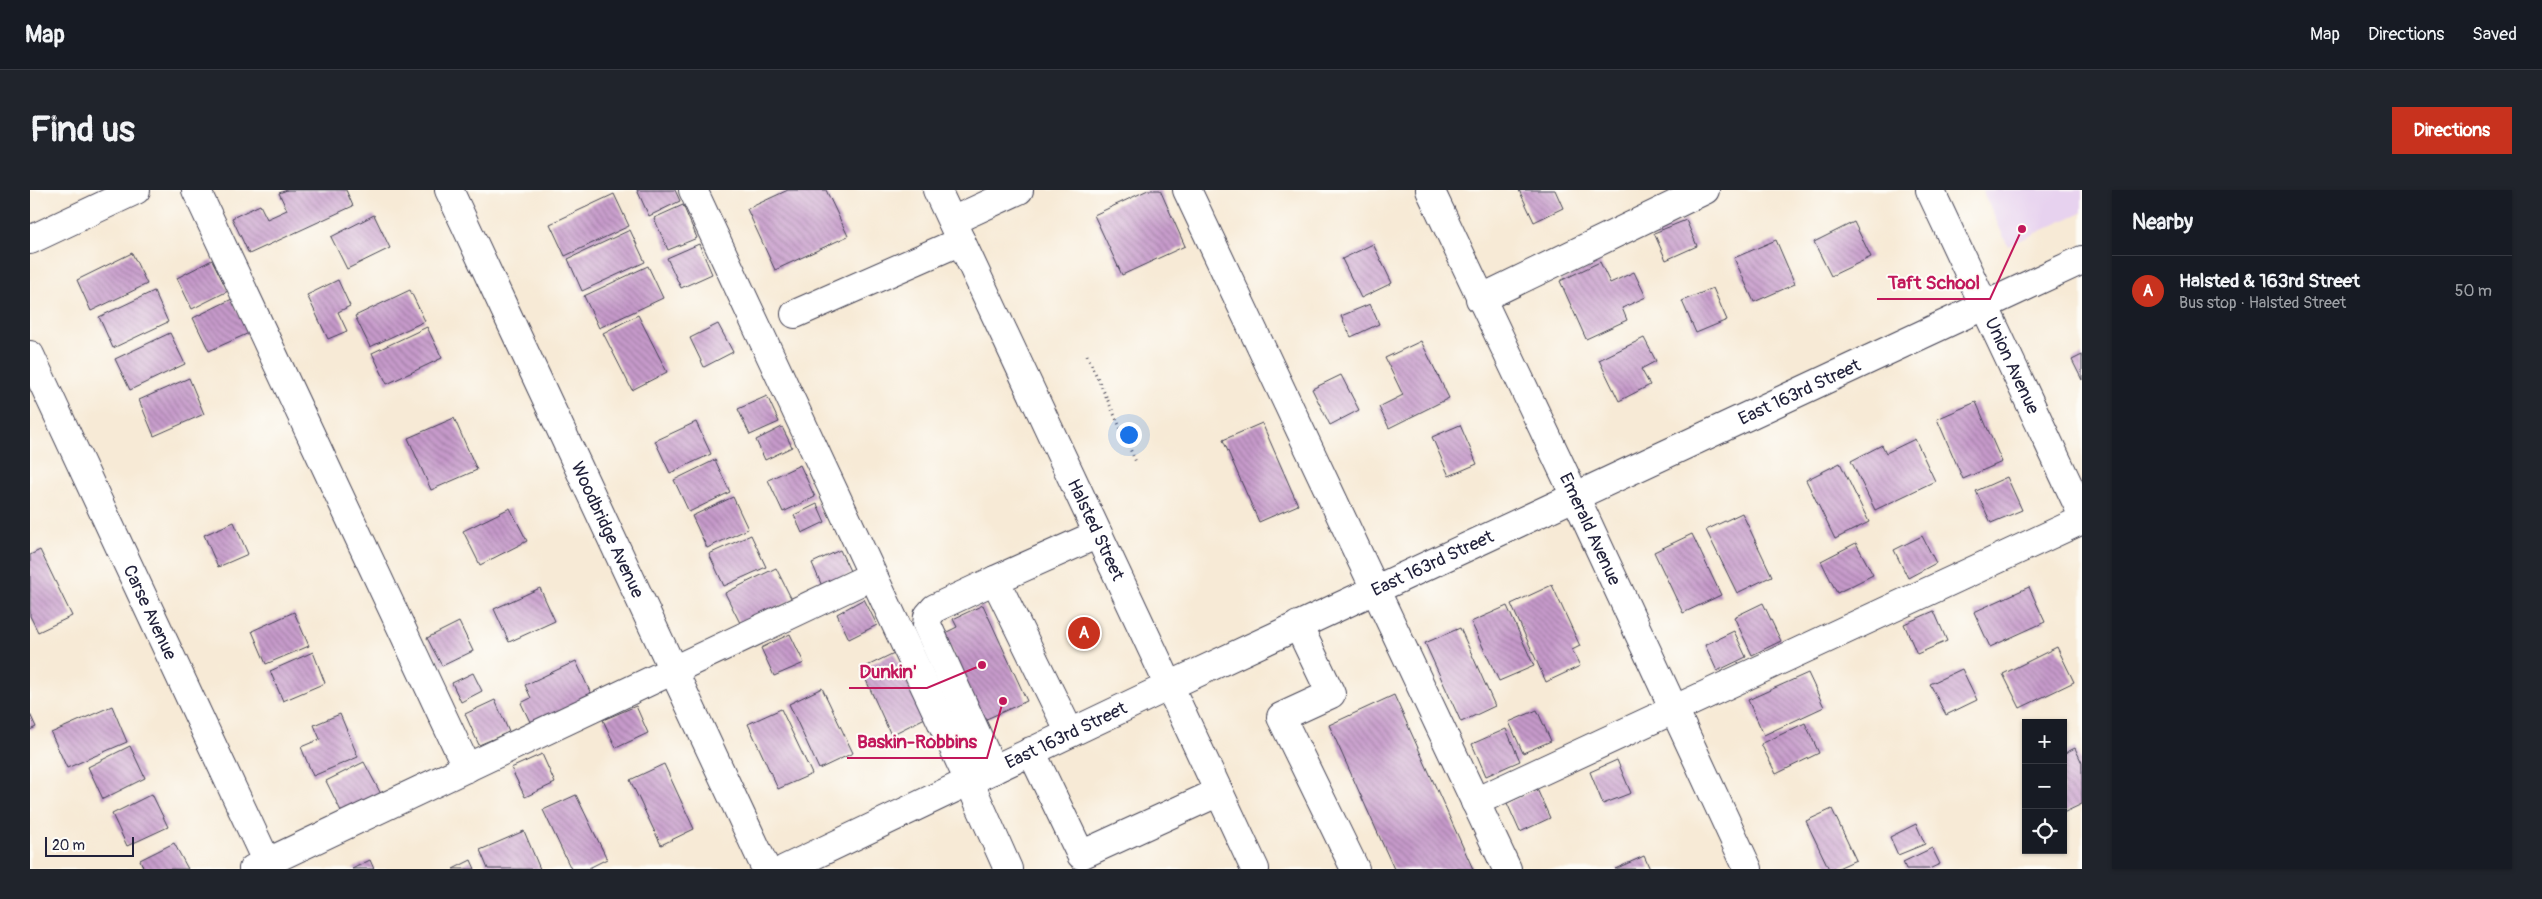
<!DOCTYPE html>
<html lang="en">
<head>
<meta charset="utf-8">
<style>
	body { margin:0; font-family:Pangolin,sans-serif; background:#20242c; color:#f1f3f6 }
	.controls { position:absolute; right:15px; bottom:15px; display:grid; overflow:hidden; border-radius:0px; box-shadow:0 1px 4px #0004 }
	.controls button { width:45px; height:45px; display:grid; place-items:center; padding:0; border:0; border-bottom:1px solid #363941; background:#171b24; color:#f1f3f6; font:25px sans-serif }
	.scale { position:absolute; left:15px; bottom:12px; width:89px; box-sizing:border-box; padding-left:5px; border:2px solid #22223b; border-top:0; font-size:14px; line-height:18px; white-space:nowrap; color:#22223b; -webkit-text-stroke:4px #fdfcf7; paint-order:stroke }
	.you { position:absolute; left:1098px; top:244px; width:18px; height:18px; margin:-12px; border:4px solid #fff; border-radius:50%; background:#1a73e8; box-shadow:0 0 0 8px #1a73e833 }
	.badge { display:grid; place-items:center; width:32px; height:32px; border-radius:50%; background:#c8321e; color:#fff; font-size:16px; font-weight:700 }
	.pin { position:absolute; translate:-50% -50%; border:2px solid #fff; box-shadow:0 1px 5px #0006 }
	.list { margin:0; padding:0; list-style:none }
	h2 { display:flex; justify-content:space-between; align-items:center; height:65px; margin:0; padding:0 20px; font-size:21px }
	h2 small { font-size:16px; font-weight:400; color:#9ea1a6 }
	.list li { display:grid; grid-template-columns:32px 1fr auto; gap:15px; align-items:center; box-sizing:border-box; height:70px; padding:0 20px; border-top:1px solid #363941 }
	.list b { display:block; font-size:19px; white-space:nowrap }
	.list p { margin:0; font-size:16px; white-space:nowrap; color:#9ea1a6 }
	.list em { font-size:16px; font-style:normal; color:#9ea1a6 }
	.icon { flex:none; width:28px; height:28px; fill:none; stroke:currentColor; stroke-width:2; stroke-linecap:round; stroke-linejoin:round }
	.map { position:relative; flex:none; width:2052px; height:679px; overflow:hidden; border-radius:0px }
	header { display:flex; align-items:center; gap:30px; box-sizing:border-box; height:70px; padding:0 25px; background:#171b24; border-bottom:1px solid #363941 }
	header strong { font-size:24px }
	nav { display:flex; gap:28px; margin-inline-start:auto; font-size:18px }
	.intro { display:flex; align-items:center; justify-content:space-between; box-sizing:border-box; height:120px; padding:0 30px }
	h1 { margin:0; font-size:35px }
	.button { padding:12px 22px; border-radius:0px; background:#c8321e; color:#fff; font-size:18px; font-weight:700 }
	main { display:flex; gap:30px; padding:0 30px }
	aside { flex:1; background:#171b24; border-radius:0px; box-shadow:0 1px 4px #0004 }
	.map>svg:first-child { display:block }
	.built { fill:#e7d2ef }
	.building { fill:url(#building-back-hatch) }
	.lines { fill:none; stroke-linecap:round; stroke-linejoin:round }
	.minor-casing { stroke:#424052; stroke-width:30 }
	.major-casing { stroke:#424052; stroke-width:30 }
	.path { stroke:#424052; stroke-width:3; stroke-dasharray:1 4; stroke-linecap:butt }
	.minor { stroke:#fff; stroke-width:28 }
	.major { stroke:#fff; stroke-width:28 }
	.labels { text-anchor:middle; dominant-baseline:central; stroke-width:4; stroke-linejoin:round; paint-order:stroke }
	.street-label { font-size:18px; fill:#22223b; stroke:#fdfcf7 }
	.leader { fill:none; stroke:#c2185b; stroke-width:2 }
	.callout-dot { fill:#c2185b; stroke:#fdfcf7; stroke-width:2 }
	.callout-label { font-size:19px; text-anchor:middle; font-weight:bold; fill:#c2185b; stroke:#fdfcf7; stroke-width:4; stroke-linejoin:round; paint-order:stroke }
</style>
</head>
<body>
<header>
<strong>Map</strong>
<nav><a>Map</a><a>Directions</a><a>Saved</a></nav>
</header>
<div class="intro"><h1>Find us</h1><a class="button">Directions</a></div>
<main>
<div class="map">
<svg width="2052" height="679" viewBox="0 0 2052 679">
	<defs>
		<pattern id="building-back-hatch" width="6" height="6" patternUnits="userSpaceOnUse" patternTransform="scale(1.25)"><rect width="6" height="6" fill="#c69aca"/><path d="M-1 5l2 2M0 0l6 6M5-1l2 2" fill="none" stroke="#a07da5"/></pattern>
	</defs>
	<rect width="100%" height="100%" fill="#fdfcf7"/>
	<filter id="ink" filterUnits="userSpaceOnUse"><feTurbulence type="fractalNoise" baseFrequency=".02" numOctaves="2"/><feDisplacementMap in="SourceGraphic" scale="10" xChannelSelector="R" yChannelSelector="G"/><feConvolveMatrix kernelMatrix="1 2 1 2 8 2 1 2 1" color-interpolation-filters="sRGB"/></filter>
	<filter id="wash" filterUnits="userSpaceOnUse"><feTurbulence type="fractalNoise" baseFrequency=".0096" numOctaves="4" result="noise"/><feDisplacementMap in="SourceGraphic" scale="20" xChannelSelector="R" yChannelSelector="G"/><feGaussianBlur stdDeviation="1.12" result="paint"/><feColorMatrix in="noise" values="0 0 0 0 0 0 0 0 0 0 0 0 0 0 0 0 0 1.4 0 .05"/><feComposite in="paint" operator="in"/></filter>
	<g filter="url(#wash)">
		<rect width="100%" height="100%" fill="#f7ead6"/>
		<path class="built" d="M1952,0H2052V22L1978,56Z"/>
		<g id="blocks">
			<path class="building" d="M257,0H316L323,16L219,64L202,28L230,15L237,29L257,20L249,3Z
				M607,0H645L650,11L619,26Z
				M758,0H796L818,46L745,80L717,19Z
				M1118,0H1130L1155,56L1092,85L1064,25Z
				M1489,0H1525L1533,18L1504,32Z
				M584,4L599,36L535,66L520,34Z
				M653,15L667,48L638,60L624,28Z
				M344,25L360,58L317,79L301,47Z
				M1656,30L1667,56L1636,70L1624,43Z
				M1824,32L1841,67L1801,86L1784,52Z
				M600,40L615,72L552,101L538,69Z
				M1746,50L1765,94L1724,112L1704,68Z
				M669,54L682,84L651,98L637,68Z
				M1343,54L1362,93L1331,108L1312,69Z
				M102,63L117,94L61,121L47,90Z
				M182,70L198,101L162,119L147,88Z
				M1570,72L1580,93L1604,82L1616,107L1592,118L1597,130L1556,149L1530,91Z
				M618,76L633,108L569,138L554,106Z
				M308,90L320,116L308,122L317,141L298,149L277,105Z
				M1683,98L1697,130L1666,143L1652,111Z
				M380,100L395,131L340,157L325,126Z
				M124,101L138,132L83,158L69,127Z
				M202,109L219,143L179,161L163,128Z
				M1340,114L1349,134L1321,147L1311,126Z
				M608,125L637,182L602,200L573,143Z
				M688,134L703,162L674,177L660,148Z
				M397,137L412,168L357,194L342,163Z
				M140,143L155,174L100,200L85,169Z
				M1614,148L1626,171L1611,179L1620,195L1589,211L1569,170Z
				M1391,151L1419,208L1359,238L1349,217L1373,205L1355,168Z
				M2052,165V190L2042,170Z
				M1311,185L1329,220L1300,235L1282,199Z
				M159,188L174,224L124,246L109,210Z
				M737,206L749,232L720,245L708,219Z
				M1946,212L1972,272L1933,289L1907,229Z
				M424,228L447,280L401,300L378,248Z
				M666,232L681,264L640,283L625,251Z
				M1232,233L1268,315L1229,332L1193,250Z
				M1430,235L1447,274L1419,286L1402,247Z
				M752,237L762,257L735,270L726,250Z
				M1885,249L1905,291L1845,320L1821,271L1852,255L1856,263Z
				M685,270L700,302L659,322L644,290Z
				M1810,273L1839,332L1805,349L1776,290Z
				M770,275L785,307L753,322L738,290Z
				M1977,287L1992,320L1961,333L1946,301Z
				M703,307L718,339L677,358L662,326Z
				M787,314L795,332L772,343L764,325Z
				M480,318L497,351L450,375L433,341Z
				M1712,323L1742,386L1707,403L1676,340Z
				M204,332L218,364L188,377L174,345Z
				M1662,344L1691,405L1653,423L1624,362Z
				M721,345L736,377L694,396L679,364Z
				M1892,346L1906,373L1878,388L1864,360Z
				M1826,353L1843,385L1807,403L1791,371Z
				M10,360L42,426L8,442L0,426V365Z
				M810,360L821,383L792,396L782,373Z
				M746,378L762,410L711,435L695,403Z
				M1522,395L1550,456L1542,460L1550,476L1516,492L1481,414Z
				M1999,397L2015,432L1960,457L1944,422Z
				M510,398L525,431L479,452L464,419Z
				M834,409L847,435L819,449L807,424Z
				M1733,413L1751,451L1722,465L1704,427Z
				M953,415L997,511L952,531L915,443L927,437L923,429Z
				M1477,416L1504,476L1469,491L1441,432Z
				M1904,421L1917,451L1887,464L1874,434Z
				M264,422L279,456L236,474L222,441Z
				M429,432L443,461L412,476L397,448Z
				M1430,438L1465,516L1431,532L1395,453Z
				M1704,441L1716,467L1687,481L1675,455Z
				M760,444L774,473L744,486L731,458Z
				M2027,457L2044,492L1990,518L1973,484Z
				M283,462L295,493L253,511L240,481Z
				M864,463L895,528L861,545L831,479Z
				M546,471L562,506L501,534L491,513L501,508L495,495Z
				M1932,479L1947,510L1916,525L1900,494Z
				M443,483L452,501L431,512L422,493Z
				M1778,483L1794,517L1734,545L1718,510Z
				M792,498L823,563L789,579L759,514Z
				M1364,505L1443,679H1364L1299,535Z
				M465,510L479,542L449,555L435,524Z
				M82,516L97,552L37,578L21,543Z
				M606,516L618,543L586,558L573,530Z
				M751,519L782,584L748,599L718,534Z
				M1507,520L1521,551L1493,563L1479,532Z
				M0,524L6,537L0,540Z
				M310,524L328,567L283,586L271,557L290,549L284,535Z
				M1775,533L1789,563L1746,584L1731,554Z
				M1476,539L1490,571L1456,586L1442,554Z
				M100,556L115,588L73,609L58,577Z
				M2045,558L2052,573V614L2033,623V564Z
				M512,564L525,593L495,607L481,578Z
				M1587,570L1601,603L1573,614L1560,582Z
				M334,572L351,604L312,623L296,591Z
				M634,574L664,639L631,655L600,590Z
				M1507,599L1520,628L1490,642L1477,613Z
				M122,604L138,637L97,656L82,624Z
				M546,605L577,669L557,679H541L513,620Z
				M1802,619L1826,670L1806,679H1799L1776,631Z
				M1886,634L1895,654L1868,665L1860,647Z
				M494,641L510,679H458L450,660Z
				M144,653L158,679H114L110,670Z
				M1902,658L1910,674L1899,679H1876L1873,672Z
				M1614,666L1620,679H1585Z
				M340,670L344,679H322Z
				M441,670L445,679H423Z"/>
		</g>
	</g>
	<g filter="url(#ink)">
		<use href="#blocks" fill-opacity="0" stroke="#424052" stroke-width="1"/>
		<g class="lines">
			<g class="minor-casing">
				<g id="minor">
					<path d="M166,0L437,578"/>
					<path id="s1" d="M419,0L736,679"/>
					<path d="M663,0L939,591L978,679"/>
					<path d="M1157,0L1477,679"/>
					<path id="s2" d="M1400,0L1545,306L1718,679"/>
					<path id="s3" d="M1900,0L2052,324"/>
					<path d="M922,31L989,0"/>
					<path d="M0,50L106,0"/>
					<path d="M1450,109L1675,0"/>
					<path d="M765,124L931,51"/>
					<path id="s4" d="M0,165L240,679"/>
					<path d="M1268,435L1301,504L1251,527L1325,679"/>
					<path d="M1040,543L965,390L1068,344"/>
					<path d="M1001,561L1051,665L1189,602"/>
					<path d="M963,580L897,435L898,426L905,418L965,390"/>
					<path d="M1445,612L2052,330"/>
					<path d="M223,679L842,386"/>
					<path id="s5" d="M755,679L1139,496L2052,70"/>
				</g>
			</g>
			<g class="major-casing">
				<g id="major">
					<path id="s6" d="M907,0L1225,679"/>
				</g>
			</g>
			<path class="path" d="M1057,165L1106,272"/>
			<use href="#minor" class="minor"/>
			<use href="#major" class="major"/>
		</g>
	</g>
	<g class="labels">
		<g class="street-label">
			<text stroke="none"><textPath href="#s3" startOffset="194">Union Avenue</textPath></text>
			<text stroke="none"><textPath href="#s5" startOffset="1121">East 163rd Street</textPath></text>
			<text stroke="none"><textPath href="#s1" startOffset="375">Woodbridge Avenue</textPath></text>
			<text stroke="none"><textPath href="#s2" startOffset="375">Emerald Avenue</textPath></text>
			<text stroke="none"><textPath href="#s6" startOffset="375">Halsted Street</textPath></text>
			<text stroke="none"><textPath href="#s5" startOffset="716">East 163rd Street</textPath></text>
			<text stroke="none"><textPath href="#s4" startOffset="284">Carse Avenue</textPath></text>
			<text stroke="none"><textPath href="#s5" startOffset="311">East 163rd Street</textPath></text>
		</g>
	</g>
	<path class="leader" d="M1992 39L1960 109H1847M952 475L897 498H819M973 511L957 568H817"/>
	<g class="callout-dot">
		<circle cx="1992" cy="39" r="5"/>
		<circle cx="952" cy="475" r="5"/>
		<circle cx="973" cy="511" r="5"/>
	</g>
	<g class="callout-label">
		<text x="1904" y="99">Taft School</text>
		<text x="858" y="488">Dunkin'</text>
		<text x="887" y="558">Baskin-Robbins</text>
	</g>
</svg>
<div class="controls">
<button>+</button>
<button>−</button>
<button><svg class="icon" aria-label="locate" viewBox="0 0 24 24"><circle cx="12" cy="12" r="6"/><path d="M12 2v4M12 18v4M2 12h4M18 12h4"/></svg></button>
</div>
<div class="scale">20 m</div>
<div class="you"></div>
<div class="pin badge" style="left:1054px;top:443px">A</div>
</div>
<aside>
<h2>Nearby<small></small></h2>
<ul class="list">
<li><span class="badge">A</span><div><b>Halsted &amp; 163rd Street</b><p>Bus stop · Halsted Street</p></div><em>50 m</em></li>
</ul>
</aside>
</main>
</body>
</html>
